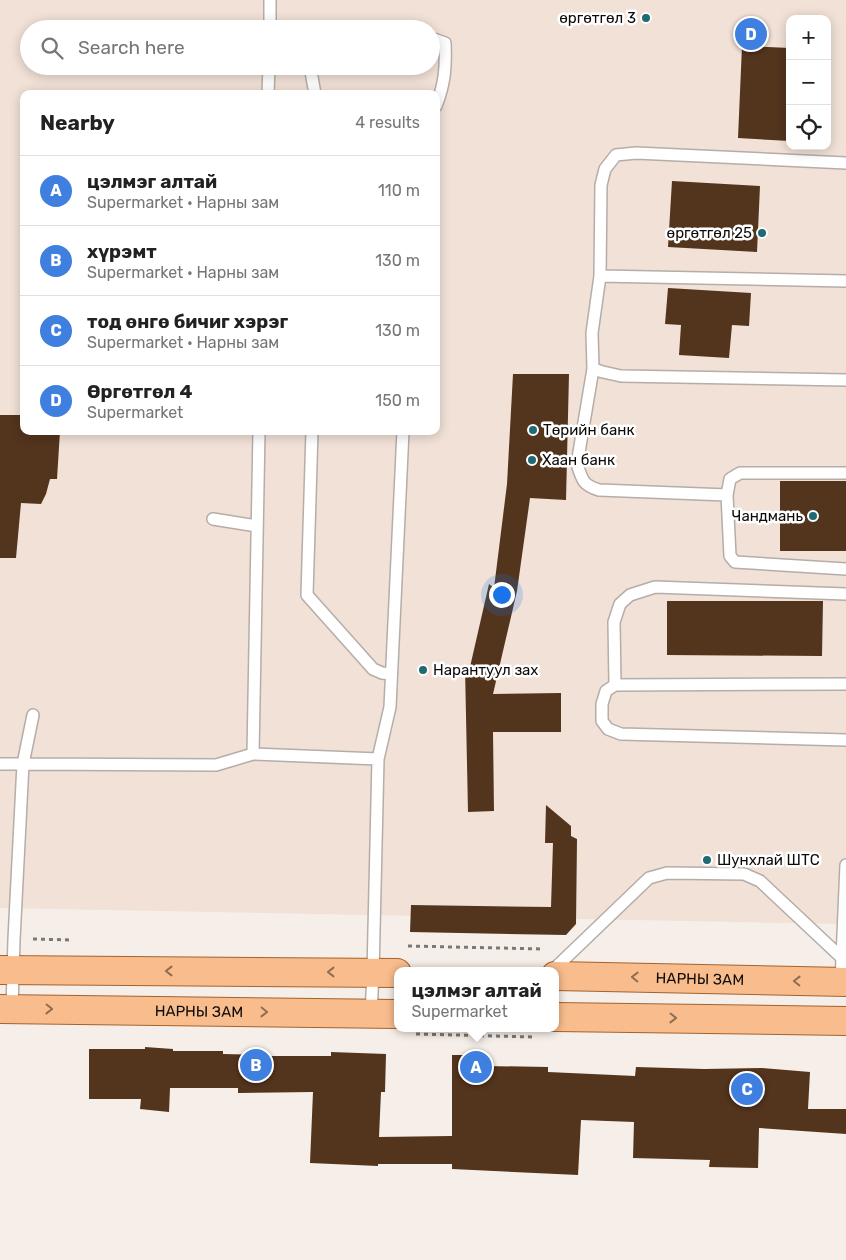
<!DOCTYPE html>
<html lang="en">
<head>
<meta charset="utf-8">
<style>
	body { margin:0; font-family:Rubik,sans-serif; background:#f2f2f2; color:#222 }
	.controls { position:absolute; right:15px; top:15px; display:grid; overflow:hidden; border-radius:10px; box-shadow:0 2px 12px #0003 }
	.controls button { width:45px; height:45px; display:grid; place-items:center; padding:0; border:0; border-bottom:1px solid #e0e0e0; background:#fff; color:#222; font:25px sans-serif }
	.you { position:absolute; left:501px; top:594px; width:18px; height:18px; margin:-12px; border:4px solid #fff; border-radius:50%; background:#1a73e8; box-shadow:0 0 0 8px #1a73e833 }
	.badge { display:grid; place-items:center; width:32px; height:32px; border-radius:50%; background:#b45309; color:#fff; font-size:16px; font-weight:700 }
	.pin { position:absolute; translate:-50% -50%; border:2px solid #fff; box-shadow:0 1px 5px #0006 }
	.popup { position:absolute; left:394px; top:967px; width:165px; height:65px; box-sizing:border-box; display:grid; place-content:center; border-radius:10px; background:#fff; filter:drop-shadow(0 1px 4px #0005); font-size:16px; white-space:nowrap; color:#767676 }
	.popup b { font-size:19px; color:#222 }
	.popup::after { content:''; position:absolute; left:50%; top:100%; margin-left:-10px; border:10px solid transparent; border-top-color:#fff }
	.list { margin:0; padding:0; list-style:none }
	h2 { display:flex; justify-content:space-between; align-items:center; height:65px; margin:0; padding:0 20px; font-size:21px }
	h2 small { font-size:16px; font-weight:400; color:#767676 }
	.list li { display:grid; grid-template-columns:32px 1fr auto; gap:15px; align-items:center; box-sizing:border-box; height:70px; padding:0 20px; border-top:1px solid #e0e0e0 }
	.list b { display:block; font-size:19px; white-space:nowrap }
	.list p { margin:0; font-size:16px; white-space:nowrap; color:#767676 }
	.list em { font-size:16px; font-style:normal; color:#767676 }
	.icon { flex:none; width:28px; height:28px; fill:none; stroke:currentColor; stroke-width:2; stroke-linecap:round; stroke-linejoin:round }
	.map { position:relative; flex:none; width:846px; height:1260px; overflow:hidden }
	.search { position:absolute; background:#fff; box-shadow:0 2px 12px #0003; left:20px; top:20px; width:420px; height:55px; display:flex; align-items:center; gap:12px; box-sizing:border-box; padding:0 18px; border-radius:28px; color:#767676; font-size:19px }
	.panel { position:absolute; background:#fff; box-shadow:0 2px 12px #0003; left:20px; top:90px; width:420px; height:345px; border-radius:10px }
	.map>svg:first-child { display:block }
	.built { fill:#f1e1d7; fill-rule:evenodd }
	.building { fill:#53341d }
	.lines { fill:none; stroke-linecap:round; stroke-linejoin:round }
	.service-casing { stroke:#b5ada8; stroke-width:14 }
	.primary-casing { stroke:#a4622d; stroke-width:30 }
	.path { stroke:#7c7773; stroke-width:3; stroke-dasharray:4 4; stroke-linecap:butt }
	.service { stroke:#fff; stroke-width:11 }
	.primary { stroke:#f9bd8d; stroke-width:28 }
	.oneway { stroke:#8f6d52 }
	.poi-dot { fill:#1f6a73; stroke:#fff; stroke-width:2 }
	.labels { text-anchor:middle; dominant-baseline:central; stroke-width:5; stroke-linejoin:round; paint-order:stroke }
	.poi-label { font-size:15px; fill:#0d0b09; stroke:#fff; text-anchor:start }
	.street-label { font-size:15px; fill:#0d0b09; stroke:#fff }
</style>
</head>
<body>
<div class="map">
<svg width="846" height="1260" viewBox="0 0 846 1260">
	<rect width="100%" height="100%" fill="#f6eee8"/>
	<path class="built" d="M0,0H846V924L0,908ZM790,19H827V146H790ZM29,29H431V66H29ZM24,94H436V431H24Z"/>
	<path class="building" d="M742,46L790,48V141L738,138Z
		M672,181L760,186L757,252L668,247Z
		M668,288L751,293L749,326L732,325L729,358L679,355L681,325L665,324Z
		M513,374H569L566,500L530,498L517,591L493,694L561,693V732H493L494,811L468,812L465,667H470L489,584L494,588L507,484Z
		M0,415H24V431H60L57,479H50L46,494L41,504L21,503L16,558H0Z
		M780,481H846V551H780Z
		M667,601H823L822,656L667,655Z
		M546,805L571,826V836L577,839L576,924L566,935L410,932L411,905L551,907L553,843H545Z
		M145,1047L173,1049V1051H223V1054L270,1055V1056H331V1052L386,1054L385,1092H381L379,1137L452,1136V1055H486V1066L548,1067V1072L635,1076L636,1067L704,1069L762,1068L810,1072L808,1109H846V1134L759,1128L758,1168L709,1167L710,1160L633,1158L634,1122L581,1120L578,1175L452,1169V1164H378V1166L310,1163L313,1092L238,1093V1088H170L169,1112L140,1109L141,1099H89V1049H145Z"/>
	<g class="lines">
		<g class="service-casing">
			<path id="service" d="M270,29V0
				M431,38L445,43C446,67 445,83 436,106
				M310,66L315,94
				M268,94L269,66
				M846,163L636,153L616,155L605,169L601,185L600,276L592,333L593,369L603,372L621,376L846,380
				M600,276L846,281
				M593,369L577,464C582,480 583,485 599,490L727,495
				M312,431L307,595L373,669L382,673L391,674
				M846,473H740L730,479L727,495L730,556L735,562L846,569
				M213,519L257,526
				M846,684L615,685L606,691L602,704V721L608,729L621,734L846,740
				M615,685L614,622L620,604L630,595L655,587L846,594
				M33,715L23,764L216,765L253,754L259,431
				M253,754L378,759
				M0,764H23L14,939L12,1009
				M842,958L846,865
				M552,971L649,878L667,873L744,874L760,881L842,958L841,982
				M371,1014L373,973L378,759L390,707L403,431"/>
		</g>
		<g class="primary-casing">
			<g id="primary">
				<path d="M0,970L397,973"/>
				<path id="s1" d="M555,976L846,982"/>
				<path id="s2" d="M0,1009L397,1014"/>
				<path d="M555,1017L846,1021"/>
			</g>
		</g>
		<path class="path" d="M33,939L72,940
			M408,946L544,949
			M416,1034L534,1037"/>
		<use href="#service" class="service"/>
		<use href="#primary" class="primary"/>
	</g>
	<defs><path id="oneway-chevron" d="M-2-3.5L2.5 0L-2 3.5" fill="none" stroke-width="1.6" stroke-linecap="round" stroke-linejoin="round" transform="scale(1.25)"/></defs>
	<g class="oneway">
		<use href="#oneway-chevron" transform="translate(169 971) rotate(-180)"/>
		<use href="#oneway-chevron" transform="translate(331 972) rotate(-180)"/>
		<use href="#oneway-chevron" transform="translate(635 977) rotate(-179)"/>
		<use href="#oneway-chevron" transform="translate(797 981) rotate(-179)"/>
		<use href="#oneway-chevron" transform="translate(49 1009) rotate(1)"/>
		<use href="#oneway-chevron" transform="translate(264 1012) rotate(1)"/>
		<use href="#oneway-chevron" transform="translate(673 1018) rotate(1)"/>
	</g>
	<g class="poi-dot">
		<circle cx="646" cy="18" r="5"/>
		<circle cx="762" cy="233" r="5"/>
		<circle cx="533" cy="430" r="5"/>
		<circle cx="532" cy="460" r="5"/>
		<circle cx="813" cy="516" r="5"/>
		<circle cx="423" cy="670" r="5"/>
		<circle cx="707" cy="860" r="5"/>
	</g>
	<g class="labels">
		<g class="poi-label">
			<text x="636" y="18" text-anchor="end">өргөтгөл 3</text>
			<text x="752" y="233" text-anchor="end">өргөтгөл 25</text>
			<text x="543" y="430">Төрийн банк</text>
			<text x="542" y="460">Хаан банк</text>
			<text x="803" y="516" text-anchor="end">Чандмань</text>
			<text x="433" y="670">Нарантуул зах</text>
			<text x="717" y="860">Шунхлай ШТС</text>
		</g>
		<g class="street-label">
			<text stroke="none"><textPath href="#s1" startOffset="145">НАРНЫ ЗАМ</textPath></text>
			<text stroke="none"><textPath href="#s2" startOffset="199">НАРНЫ ЗАМ</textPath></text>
		</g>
	</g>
</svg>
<div class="controls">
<button>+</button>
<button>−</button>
<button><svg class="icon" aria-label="locate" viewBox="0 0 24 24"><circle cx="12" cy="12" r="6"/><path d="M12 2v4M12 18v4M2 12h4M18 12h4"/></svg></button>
</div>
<div class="you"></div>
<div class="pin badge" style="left:476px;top:1067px;background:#3f7fe0">A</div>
<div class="popup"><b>цэлмэг алтай</b>Supermarket</div>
<div class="pin badge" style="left:256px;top:1065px;background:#3f7fe0">B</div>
<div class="pin badge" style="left:747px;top:1089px;background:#3f7fe0">C</div>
<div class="pin badge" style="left:751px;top:34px;background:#3f7fe0">D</div>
<div class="search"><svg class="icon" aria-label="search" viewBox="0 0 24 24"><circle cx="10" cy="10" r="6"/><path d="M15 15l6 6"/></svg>Search here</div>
<section class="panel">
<h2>Nearby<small>4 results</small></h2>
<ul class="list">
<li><span class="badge" style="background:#3f7fe0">A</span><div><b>цэлмэг алтай</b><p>Supermarket · Нарны зам</p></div><em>110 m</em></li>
<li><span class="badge" style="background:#3f7fe0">B</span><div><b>хүрэмт</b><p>Supermarket · Нарны зам</p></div><em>130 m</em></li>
<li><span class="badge" style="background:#3f7fe0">C</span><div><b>тод өнгө бичиг хэрэг</b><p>Supermarket · Нарны зам</p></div><em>130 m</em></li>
<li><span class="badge" style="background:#3f7fe0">D</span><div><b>Өргөтгөл 4</b><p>Supermarket</p></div><em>150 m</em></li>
</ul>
</section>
</div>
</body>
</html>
